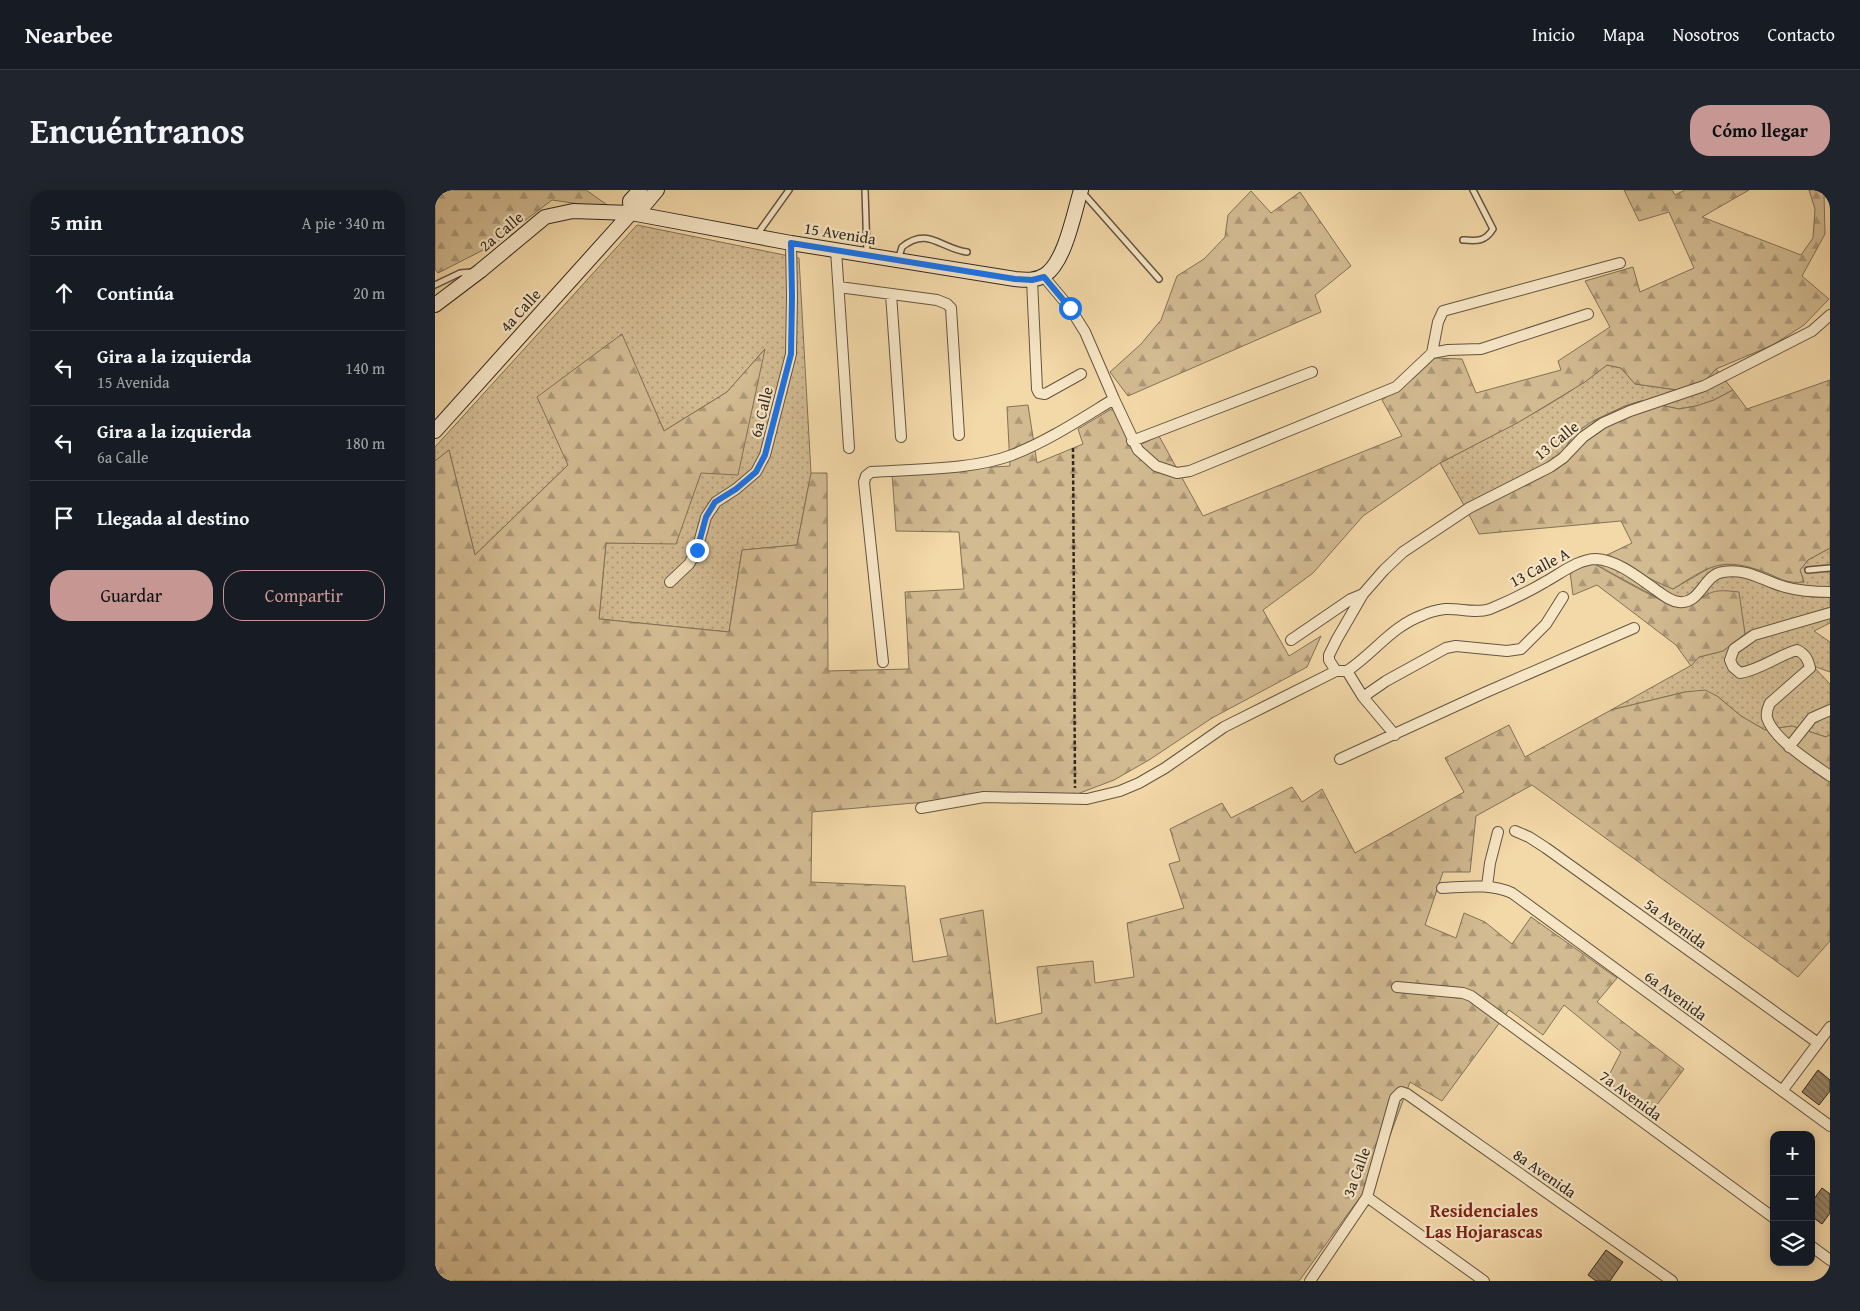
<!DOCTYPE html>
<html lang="es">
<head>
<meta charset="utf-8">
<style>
	body { margin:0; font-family:"Gentium Book Plus",serif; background:#20242c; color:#f1f3f6 }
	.controls { position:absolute; right:15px; bottom:15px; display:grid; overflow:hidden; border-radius:10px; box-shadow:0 2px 12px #0003 }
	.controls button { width:45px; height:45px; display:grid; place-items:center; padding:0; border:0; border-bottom:1px solid #363941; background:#171b24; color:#f1f3f6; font:25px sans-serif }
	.stop { position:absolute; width:15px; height:15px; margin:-11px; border:4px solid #1a73e8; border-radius:50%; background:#fff }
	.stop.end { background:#1a73e8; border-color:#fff; box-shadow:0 1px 5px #0008 }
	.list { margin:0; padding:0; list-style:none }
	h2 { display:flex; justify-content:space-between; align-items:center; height:65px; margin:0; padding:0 20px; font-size:21px }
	h2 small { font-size:16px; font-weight:400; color:#9ea1a6 }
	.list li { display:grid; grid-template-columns:32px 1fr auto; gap:15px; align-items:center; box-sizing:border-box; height:75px; padding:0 20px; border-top:1px solid #363941 }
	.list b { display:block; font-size:19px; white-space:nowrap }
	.list p { margin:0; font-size:16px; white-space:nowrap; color:#9ea1a6 }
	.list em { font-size:16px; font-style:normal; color:#9ea1a6 }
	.actions { display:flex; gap:10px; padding:15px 20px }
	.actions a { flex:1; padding:11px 0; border:1px solid #c59692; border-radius:20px; text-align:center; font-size:18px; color:#c59692 }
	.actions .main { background:#c59692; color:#111 }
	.icon { flex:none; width:28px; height:28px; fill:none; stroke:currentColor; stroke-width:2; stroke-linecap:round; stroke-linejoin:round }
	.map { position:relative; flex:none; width:1395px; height:1091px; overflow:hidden; border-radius:20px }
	header { display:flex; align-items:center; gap:30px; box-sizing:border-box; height:70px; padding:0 25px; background:#171b24; border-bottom:1px solid #363941 }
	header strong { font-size:24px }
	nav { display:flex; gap:28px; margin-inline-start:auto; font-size:18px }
	.intro { display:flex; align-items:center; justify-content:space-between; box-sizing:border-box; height:120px; padding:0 30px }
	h1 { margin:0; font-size:35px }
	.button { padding:12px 22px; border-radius:20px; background:#c59692; color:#111; font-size:18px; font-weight:700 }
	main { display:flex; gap:30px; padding:0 30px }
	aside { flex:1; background:#171b24; border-radius:20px; box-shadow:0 2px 12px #0003 }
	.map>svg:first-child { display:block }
	.grass { fill:url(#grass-dots); stroke:#827258 }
	.forest { fill:url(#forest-firs); stroke:#827258 }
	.building { fill:url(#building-back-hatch); stroke:#33291f }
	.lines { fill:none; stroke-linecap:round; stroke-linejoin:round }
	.lane-casing { stroke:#635541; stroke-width:8 }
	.street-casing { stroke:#635541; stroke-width:12 }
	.secondary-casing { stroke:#33291f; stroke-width:16 }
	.path { stroke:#33291f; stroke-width:2.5; stroke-dasharray:4 2.5; stroke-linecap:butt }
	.lane { stroke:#f7e6c6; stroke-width:5 }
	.street { stroke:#f7e6c6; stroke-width:10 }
	.secondary { stroke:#f7e6c6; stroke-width:14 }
	.route { stroke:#1a73e8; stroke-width:6 }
	.labels { text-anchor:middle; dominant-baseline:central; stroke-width:4.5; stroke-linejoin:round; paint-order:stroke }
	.street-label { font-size:16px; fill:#33291f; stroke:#f7e6c6 }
	.neighbourhood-label { font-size:18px; font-weight:bold; fill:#7a1f14; stroke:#f7e6c6 }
</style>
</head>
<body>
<header>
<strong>Nearbee</strong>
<nav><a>Inicio</a><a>Mapa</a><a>Nosotros</a><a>Contacto</a></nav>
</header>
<div class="intro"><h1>Encuéntranos</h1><a class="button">Cómo llegar</a></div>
<main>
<aside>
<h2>5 min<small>A pie · 340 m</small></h2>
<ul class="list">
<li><svg class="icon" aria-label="ahead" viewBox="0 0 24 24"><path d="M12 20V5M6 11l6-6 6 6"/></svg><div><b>Continúa</b></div><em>20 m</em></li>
<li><svg class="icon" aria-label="left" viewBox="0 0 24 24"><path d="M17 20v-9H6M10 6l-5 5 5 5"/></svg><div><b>Gira a la izquierda</b><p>15 Avenida</p></div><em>140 m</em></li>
<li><svg class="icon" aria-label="left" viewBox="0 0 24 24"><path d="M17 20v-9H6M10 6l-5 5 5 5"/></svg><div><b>Gira a la izquierda</b><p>6a Calle</p></div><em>180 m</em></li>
<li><svg class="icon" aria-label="arrive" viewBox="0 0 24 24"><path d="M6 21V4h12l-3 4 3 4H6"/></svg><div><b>Llegada al destino</b></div></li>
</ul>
<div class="actions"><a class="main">Guardar</a><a>Compartir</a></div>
</aside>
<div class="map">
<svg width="1395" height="1091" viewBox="0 0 1395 1091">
	<defs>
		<pattern id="grass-dots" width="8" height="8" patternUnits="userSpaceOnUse" patternTransform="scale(1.25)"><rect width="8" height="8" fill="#d2ba91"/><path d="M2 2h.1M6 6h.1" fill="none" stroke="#ab9776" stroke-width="1.8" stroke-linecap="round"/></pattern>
		<pattern id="forest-firs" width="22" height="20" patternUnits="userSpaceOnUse" patternTransform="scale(1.25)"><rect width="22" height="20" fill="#d2ba91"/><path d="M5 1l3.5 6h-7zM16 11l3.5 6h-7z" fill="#ab9776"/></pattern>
		<pattern id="building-back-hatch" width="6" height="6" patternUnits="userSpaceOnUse" patternTransform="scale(1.25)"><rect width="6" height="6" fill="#978466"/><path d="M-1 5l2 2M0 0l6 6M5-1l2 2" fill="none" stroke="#7c6c53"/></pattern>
	</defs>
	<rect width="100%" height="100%" fill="#f3d8a8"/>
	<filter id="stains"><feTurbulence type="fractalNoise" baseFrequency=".004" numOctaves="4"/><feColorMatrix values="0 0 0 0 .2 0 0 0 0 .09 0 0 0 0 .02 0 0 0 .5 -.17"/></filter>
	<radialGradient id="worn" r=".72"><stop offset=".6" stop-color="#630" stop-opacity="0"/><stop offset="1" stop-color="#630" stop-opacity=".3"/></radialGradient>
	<path class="grass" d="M202,35L364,68L376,283L362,355L307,360L294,442L164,429L171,353H240L266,283L329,160L292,202L229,241L186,144L133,275L40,365L14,260L0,271V257Z
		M1172,175L1186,178L1200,194L1243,200L1266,195L1281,179L1298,200L1279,210L1261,216L1244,219L1206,211L1190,216L1158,231L1122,270L1030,317L1005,273C1062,243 1121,215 1172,175Z
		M1395,358V433L1379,441L1395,452V482L1378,476L1395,494V544L1391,547L1357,536L1330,540L1306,526L1282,506L1250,502L1176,520L1255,476L1264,467L1288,461L1310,444L1303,402L1274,404L1258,415L1244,417L1228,411L1156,372L1172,365L1238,399L1278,376L1301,373L1369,392L1365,380L1373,370Z"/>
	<path class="forest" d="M0,0H151L178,19L117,10L58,55L3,83L0,79Z
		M1189,0H1237L1240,5L1250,0H1314L1267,27L1366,65L1378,48L1380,19L1374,0H1395V3L1389,4L1390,44L1367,86L1394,109L1369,135L1338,155L1281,179L1266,195L1243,200L1200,194L1186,178L1172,175L1150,192L1084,232L1005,273L928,326L878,383L828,420L854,466L886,446L872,477L777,528L714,570L679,590L637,606L479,613L377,622L376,692L470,696L478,772L513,766L505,729L548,720L561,834L607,823L602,777L658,771L660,793L699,787L692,733L749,718L734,674L745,671L735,639L787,613L796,628L857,597L867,612L887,599L920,663L1029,602L1010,568L1074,535L1090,567L1176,520L1250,502L1270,500L1282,506L1306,526L1330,540L1357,536L1391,547L1395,544V751L1363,787L1097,595L1041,626L1035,682H1008L990,735L1021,748L1029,723L1050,732L1077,754L1096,727L1182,788L1162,812L1249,879L1215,924L1171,891L1186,862L1129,815L1108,845L1074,820L1007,911L975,892L939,988L864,1091H0V271L14,260L40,365L133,275L102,207L187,144L229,241L292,202L330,159L303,285L266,283L241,354L171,353L164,429L294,442L307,360L362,355L376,283H392L393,481L474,479L470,402L529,399L524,342L461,341L457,283L575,276L572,217L593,215L602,273L648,254L643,239L678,218L698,258L724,246L768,326L967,246L947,210L980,187L1000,168L1027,169L1041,203L1126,180L1123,171L1175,137L1150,91L1198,77L1205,102L1259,78L1234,22L1204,31Z
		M816,1L836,23L865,2L916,76L880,105L886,122L693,206L675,182L706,154L726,130L742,86L769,69L790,47L793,25Z
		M1395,190V358L1373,370L1365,380L1369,392C1353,394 1346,389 1332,383C1287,366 1276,375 1238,399C1214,390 1195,376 1172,365L1197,353L1186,331L1044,344L1030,317L1122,270L1140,243L1158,231L1190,216L1206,211L1244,219L1261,216L1279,210L1298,200L1312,219Z
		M1156,372C1172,381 1233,417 1246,417C1258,417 1263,409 1273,404C1283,399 1293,401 1304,402L1310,444L1288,461L1264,467L1256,476L1241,455L1162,395L1138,405L1135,382Z"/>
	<path class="building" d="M1383,880L1395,890V901L1384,915L1367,902Z
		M1387,998L1395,1004V1023L1387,1034L1376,1026V1013Z
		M1171,1060L1188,1072L1175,1091H1161L1153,1085Z"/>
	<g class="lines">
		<g class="lane-casing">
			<path id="lane" d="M430,0L432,63
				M648,3L724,89
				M321,46L354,0
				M1028,50C1042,51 1050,52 1058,39L1038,0
				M463,70L467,57C493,36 506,59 532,62
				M0,95L25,83L37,82
				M1373,380L1395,378"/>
		</g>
		<g class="street-casing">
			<path id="street" d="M401,60L414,258
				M609,87L635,118L650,142L679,209L703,260L721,276L742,283L755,281L961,197L997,163L1003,132L1008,121L1185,73
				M597,90L602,199L604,203L610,204L646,184
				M404,97L502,110L512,114L516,118L524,245
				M456,104L466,247
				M997,163L1013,160L1046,159L1153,124
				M697,251L877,182
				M235,392L254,374L262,360L271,327L281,312L301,299L321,282L330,265L356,164L357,106L356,53
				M1395,423L1319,445L1299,459L1295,470L1298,477L1305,483C1325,480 1342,466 1362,460C1370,464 1373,469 1375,478L1335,513C1333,517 1331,522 1332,528C1339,550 1377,573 1395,586
				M856,450L916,409L928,404
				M448,472L429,292L431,286L436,282C479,279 538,280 577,265C613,251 646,229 679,209
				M912,481C939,463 957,436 988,425C994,422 1003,420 1010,419C1025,418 1040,424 1055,419C1072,412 1093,402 1110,392C1125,384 1143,369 1161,369C1182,370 1204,388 1221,400C1228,405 1235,411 1244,412C1265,415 1269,384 1288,382C1313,378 1328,391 1350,397C1364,401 1380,402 1395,402
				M928,507L951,491L1011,458L1021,456L1072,461L1086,459L1111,434L1128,407
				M960,545L928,507L912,481H901L894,470V465L902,449L928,404L949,380L968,362L1034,318L1115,277L1128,268L1148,247L1168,233L1195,221L1269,196L1377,141L1395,125
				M1354,557L1377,528L1395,520
				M905,569L1049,503L1199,438
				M486,618L549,607L652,609L685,601L704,593L730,578L789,537L901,481
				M1080,641L1094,647L1111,658L1383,853
				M1052,696L1055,673L1063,642
				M1007,698C1030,697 1055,693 1077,703L1395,936
				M962,797L1028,803L1036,806L1339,1028
				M1347,901L1395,837
				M932,1007L1049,1091
				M1376,1056L1395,1070
				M875,1091L932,1007L960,908L966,902L972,904L1237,1091"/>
		</g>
		<g class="secondary-casing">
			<path id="secondary" d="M196,23L195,11L205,0
				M0,115L45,81L110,27L138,21L196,23L356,53L580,89C590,90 601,91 610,85C630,72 639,23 646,0
				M0,241L196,23L207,18L222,0"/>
		</g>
		<path class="path" d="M638,258L640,598"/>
		<use href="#lane" class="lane"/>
		<use href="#street" class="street"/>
		<use href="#secondary" class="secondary"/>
	</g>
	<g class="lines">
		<path class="route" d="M262,360L271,327L280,312L301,299L321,282L330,265L356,164L357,106L356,53L580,89L597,90L609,87L635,118"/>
	</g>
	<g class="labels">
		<g class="street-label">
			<text transform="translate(66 41) rotate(-40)">2a Calle</text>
			<text transform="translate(405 43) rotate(9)">15 Avenida</text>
			<text transform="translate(85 120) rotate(-48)">4a Calle</text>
			<text transform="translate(326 222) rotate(-76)">6a Calle</text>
			<text transform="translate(1121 250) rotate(-39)">13 Calle</text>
			<text transform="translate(1104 377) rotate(-28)">13 Calle A</text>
			<text transform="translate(1241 733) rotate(36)">5a Avenida</text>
			<text transform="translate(1241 805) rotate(36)">6a Avenida</text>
			<text transform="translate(1196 905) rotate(36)">7a Avenida</text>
			<text transform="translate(921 982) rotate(-70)">3a Calle</text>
			<text transform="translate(1110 983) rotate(35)">8a Avenida</text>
		</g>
		<g class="neighbourhood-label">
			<text x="1049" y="1020">Residenciales<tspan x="1049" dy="21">Las Hojarascas</tspan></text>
		</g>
	</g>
	<rect width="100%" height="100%" filter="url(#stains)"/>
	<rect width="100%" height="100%" fill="url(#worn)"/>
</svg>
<div class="controls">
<button>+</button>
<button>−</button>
<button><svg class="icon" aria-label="layers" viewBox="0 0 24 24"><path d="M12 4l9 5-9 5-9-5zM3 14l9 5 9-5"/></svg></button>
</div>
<div class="stop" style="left:635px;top:118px"></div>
<div class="stop end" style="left:262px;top:360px"></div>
</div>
</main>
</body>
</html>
